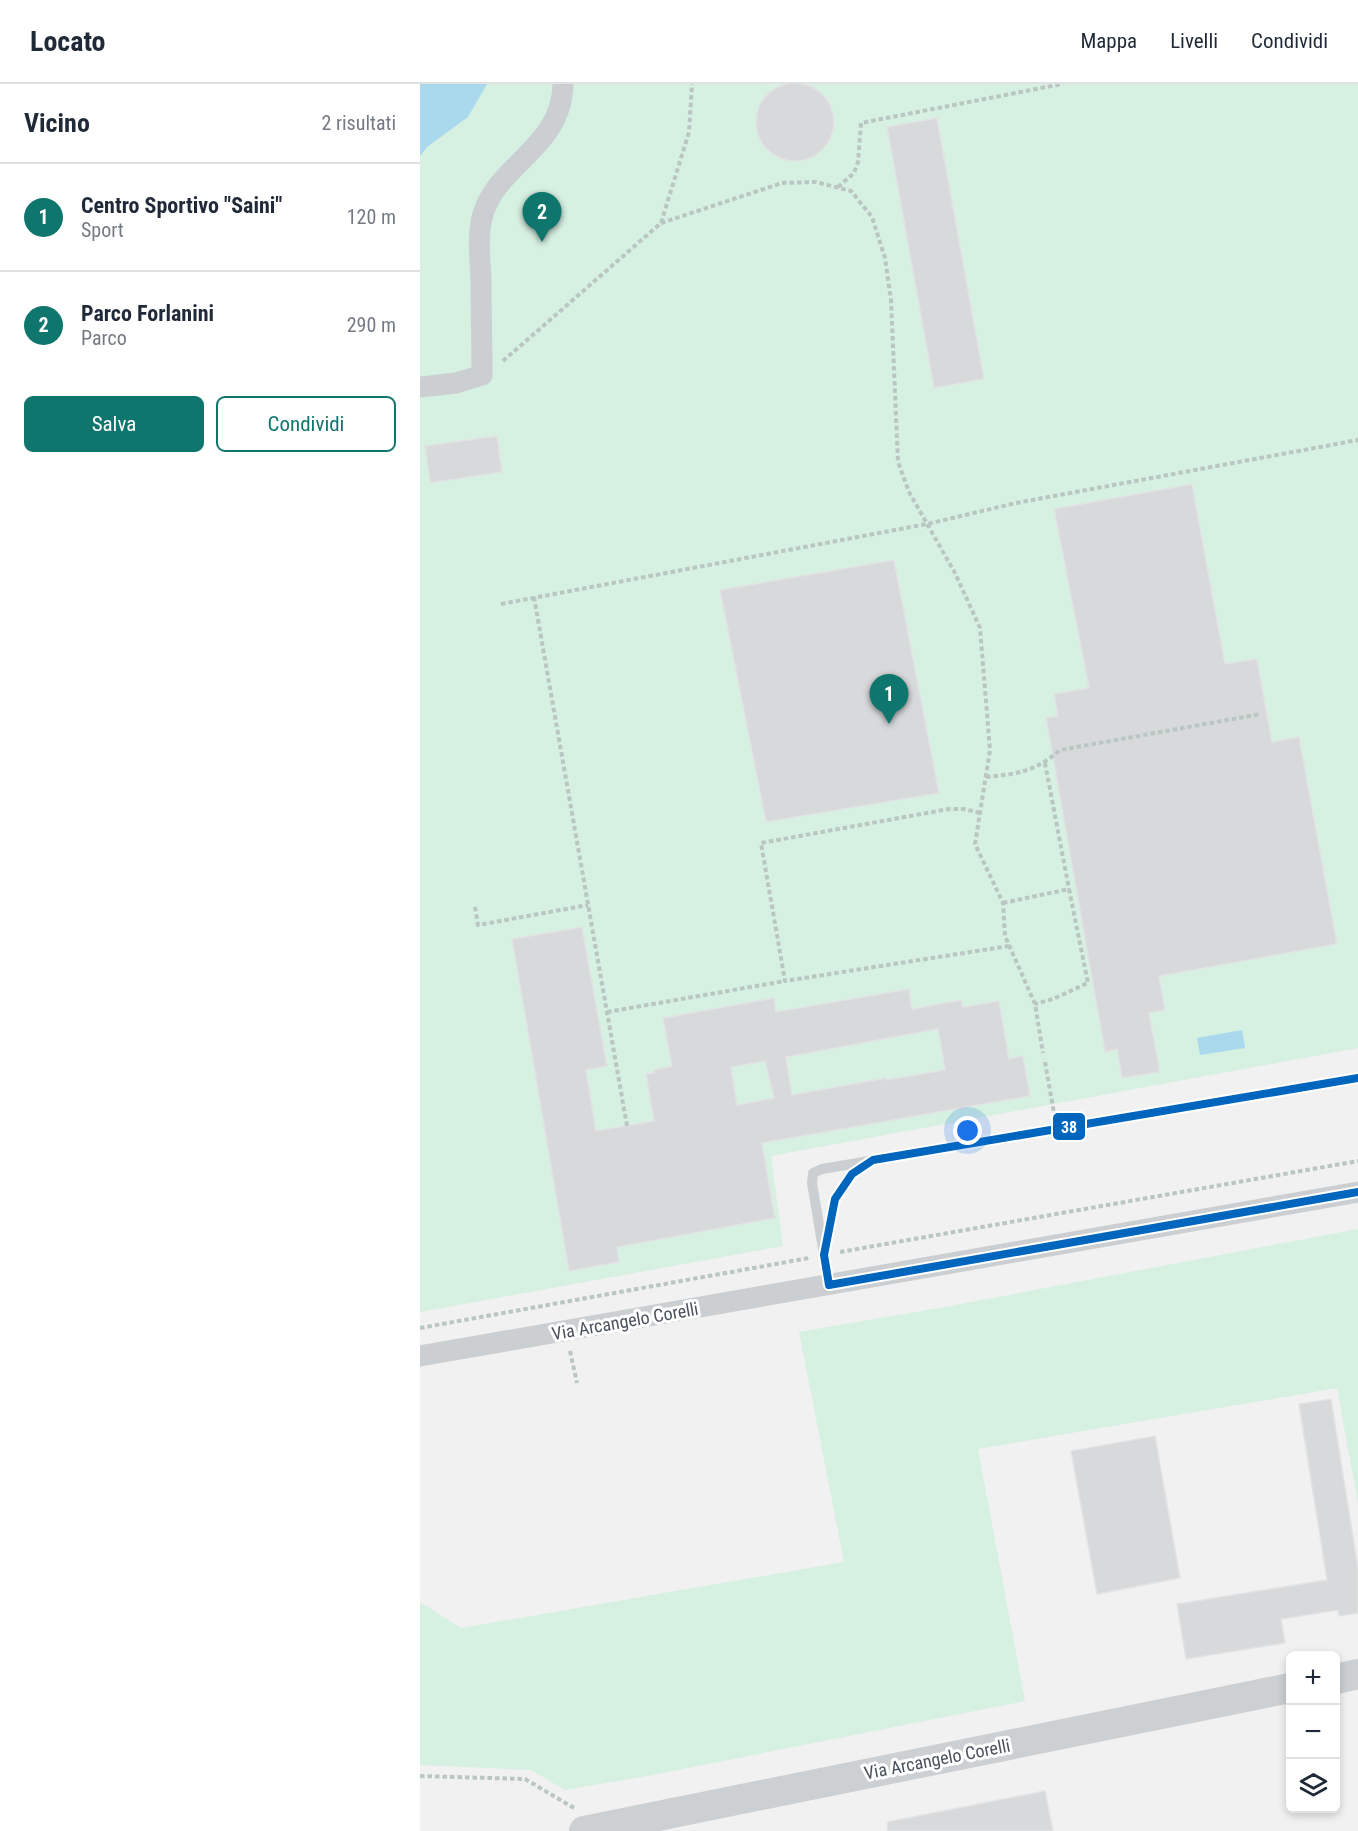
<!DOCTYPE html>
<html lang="it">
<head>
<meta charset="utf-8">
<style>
	body { margin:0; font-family:"Roboto Condensed",sans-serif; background:#f2f2f3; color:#1f2937 }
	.controls { position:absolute; right:18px; bottom:18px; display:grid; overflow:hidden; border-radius:9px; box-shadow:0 3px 9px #0003 }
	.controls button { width:54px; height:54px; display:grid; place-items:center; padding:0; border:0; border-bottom:2px solid #e0e1e3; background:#fff; color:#1f2937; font:30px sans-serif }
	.you { position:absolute; left:548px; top:1047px; width:21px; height:21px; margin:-15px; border:4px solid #fff; border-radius:50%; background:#1a73e8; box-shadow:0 0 0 9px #1a73e833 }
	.badge { display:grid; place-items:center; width:39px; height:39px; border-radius:50%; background:#0f766e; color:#fff; font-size:20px; font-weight:700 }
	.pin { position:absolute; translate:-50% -50px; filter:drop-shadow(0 2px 3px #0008) }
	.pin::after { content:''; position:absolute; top:32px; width:21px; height:18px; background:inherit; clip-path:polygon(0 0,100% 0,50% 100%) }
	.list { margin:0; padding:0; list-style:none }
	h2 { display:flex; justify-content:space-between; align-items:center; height:78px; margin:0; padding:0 24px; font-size:26px }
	h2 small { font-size:20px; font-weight:400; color:#747a83 }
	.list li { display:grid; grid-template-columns:39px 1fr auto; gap:18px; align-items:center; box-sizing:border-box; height:108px; padding:0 24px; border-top:2px solid #e0e1e3 }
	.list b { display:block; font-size:22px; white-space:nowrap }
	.list p { margin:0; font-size:20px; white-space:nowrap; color:#747a83 }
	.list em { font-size:20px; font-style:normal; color:#747a83 }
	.actions { display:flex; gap:12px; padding:18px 24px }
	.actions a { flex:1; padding:14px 0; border:2px solid #0f766e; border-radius:9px; text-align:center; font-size:21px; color:#0f766e }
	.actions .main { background:#0f766e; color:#fff }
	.icon { flex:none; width:33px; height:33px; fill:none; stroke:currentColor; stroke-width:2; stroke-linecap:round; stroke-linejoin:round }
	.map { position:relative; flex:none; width:938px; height:1747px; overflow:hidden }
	header { display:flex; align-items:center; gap:36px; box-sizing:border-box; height:84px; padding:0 30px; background:#fff; border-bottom:2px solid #e0e1e3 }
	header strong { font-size:28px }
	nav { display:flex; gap:33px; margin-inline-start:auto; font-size:21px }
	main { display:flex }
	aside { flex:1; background:#fff }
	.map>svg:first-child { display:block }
	.green { fill:#d6f0e2 }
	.water { fill:#aad9ee }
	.building { fill:#d8d9db; stroke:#e2e3e4; stroke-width:1.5; fill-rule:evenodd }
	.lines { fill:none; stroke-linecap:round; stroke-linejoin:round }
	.path { stroke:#bac6c2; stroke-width:4; stroke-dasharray:4.5 3; stroke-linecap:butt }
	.lane { stroke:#cccfd1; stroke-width:10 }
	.street { stroke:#cccfd1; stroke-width:21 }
	.secondary { stroke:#cdd0d3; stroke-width:30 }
	.bus-1-casing { stroke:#fff; stroke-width:12 }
	.bus-1 { stroke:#0065bd; stroke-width:8 }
	.labels { text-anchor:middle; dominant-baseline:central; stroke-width:6; stroke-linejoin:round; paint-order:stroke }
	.street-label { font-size:18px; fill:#48515d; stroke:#fff }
	.line-badge { stroke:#fff; stroke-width:2 }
	.badge-label { font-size:16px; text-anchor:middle; font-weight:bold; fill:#fff }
</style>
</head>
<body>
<header>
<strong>Locato</strong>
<nav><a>Mappa</a><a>Livelli</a><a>Condividi</a></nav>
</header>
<main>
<aside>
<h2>Vicino<small>2 risultati</small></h2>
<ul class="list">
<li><span class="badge">1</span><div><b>Centro Sportivo &quot;Saini&quot;</b><p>Sport</p></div><em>120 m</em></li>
<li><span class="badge">2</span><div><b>Parco Forlanini</b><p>Parco</p></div><em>290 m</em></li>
</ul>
<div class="actions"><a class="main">Salva</a><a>Condividi</a></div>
</aside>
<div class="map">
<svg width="938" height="1747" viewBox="0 0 938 1747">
	<rect width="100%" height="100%" fill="#f1f1f1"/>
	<path class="green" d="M0,0H938V964L351,1072L363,1162L0,1228Z
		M938,1145V1420L917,1304L558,1365L605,1617L233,1691L145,1706L111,1686L0,1681V1518L41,1544L424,1478L379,1248L530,1222Z"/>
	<path class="water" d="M0,0H67L48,33L7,63L0,72Z
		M822,946L825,964L780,971L777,954Z"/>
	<path class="building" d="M336 38a39 39 0 1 1 78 0a39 39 0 1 1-78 0Z
		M517,34L564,295L514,304L467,43Z
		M77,352L82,388L10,399L5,362Z
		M772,400L805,580L837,575L852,658L879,653L917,860L739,892L745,926L729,929L740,988L702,994L697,965L685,968L626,634L638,632L634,610L669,604L634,425Z
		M474,476L519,709L346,738L300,506Z
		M162,843L187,982L166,986L176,1047L234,1037L226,990L234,989L233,986L252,982L243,934L354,914L356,928L489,905L492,925L541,916L543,923L579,917L589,975L603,972L610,1012L342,1059L355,1134L197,1163L199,1178L149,1187L92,855ZM518,945L525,986L466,996V994L372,1011L366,973ZM345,977L354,1014L317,1021L311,983Z
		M911,1315L938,1484V1529L919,1532L918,1526L861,1535L865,1559L766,1575L757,1520L907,1496L879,1320Z
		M735,1352L760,1494L677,1510L651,1367Z
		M625,1707L633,1747H468L467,1738Z"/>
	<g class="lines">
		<path class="path" d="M418,103L434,89L438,78L441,39L642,0
			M241,139L362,99L396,98L431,107L452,133L465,174L471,216L478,378L489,408L535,489L560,544L570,666L555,760L583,819L585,852L615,920L623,969
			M83,277L241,139L269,48L272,0
			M114,513L207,1042
			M81,520L507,440L596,419L938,356
			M625,679L649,805
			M566,693C597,690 615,688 640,666L841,630
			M560,729L544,725H529L341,759L365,897L589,862
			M583,819L649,805L668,899L633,915L615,920
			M55,823L58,841L168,821
			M187,928L365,897
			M625,978L634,1029
			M420,1168L938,1077
			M0,1244L389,1174
			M150,1267L157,1299
			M0,1692L105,1695L154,1724"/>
		<path class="lane" d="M404,1171L392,1099L393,1089L402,1085L938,994
			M409,1201L404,1171L405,1159L415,1115L432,1090L448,1080"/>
		<path class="street" d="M0,303L36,299L62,291C62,259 61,227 61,195C60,173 57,151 63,130C78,80 142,63 143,0
			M0,1272L938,1108"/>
		<path class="secondary" d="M916,1595L938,1590
			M164,1747L870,1604"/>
		<g class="bus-1-casing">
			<path id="bus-1" d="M938,994L453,1076L432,1090L415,1115L404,1171L409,1201L938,1108"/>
		</g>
		<use href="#bus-1" class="bus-1"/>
	</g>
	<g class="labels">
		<g class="street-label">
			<text transform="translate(205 1237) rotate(-10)">Via Arcangelo Corelli</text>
			<text transform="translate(517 1675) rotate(-11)">Via Arcangelo Corelli</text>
		</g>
	</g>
	<rect class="line-badge" x="632" y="1028" width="34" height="29" rx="6" fill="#0065bd"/>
	<g class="badge-label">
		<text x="649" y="1049">38</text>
	</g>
</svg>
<div class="controls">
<button>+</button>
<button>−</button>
<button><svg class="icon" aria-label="layers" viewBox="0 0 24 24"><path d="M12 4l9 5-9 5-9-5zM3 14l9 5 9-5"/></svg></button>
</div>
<div class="you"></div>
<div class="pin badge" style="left:469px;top:640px">1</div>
<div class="pin badge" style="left:122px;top:158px">2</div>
</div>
</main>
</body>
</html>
